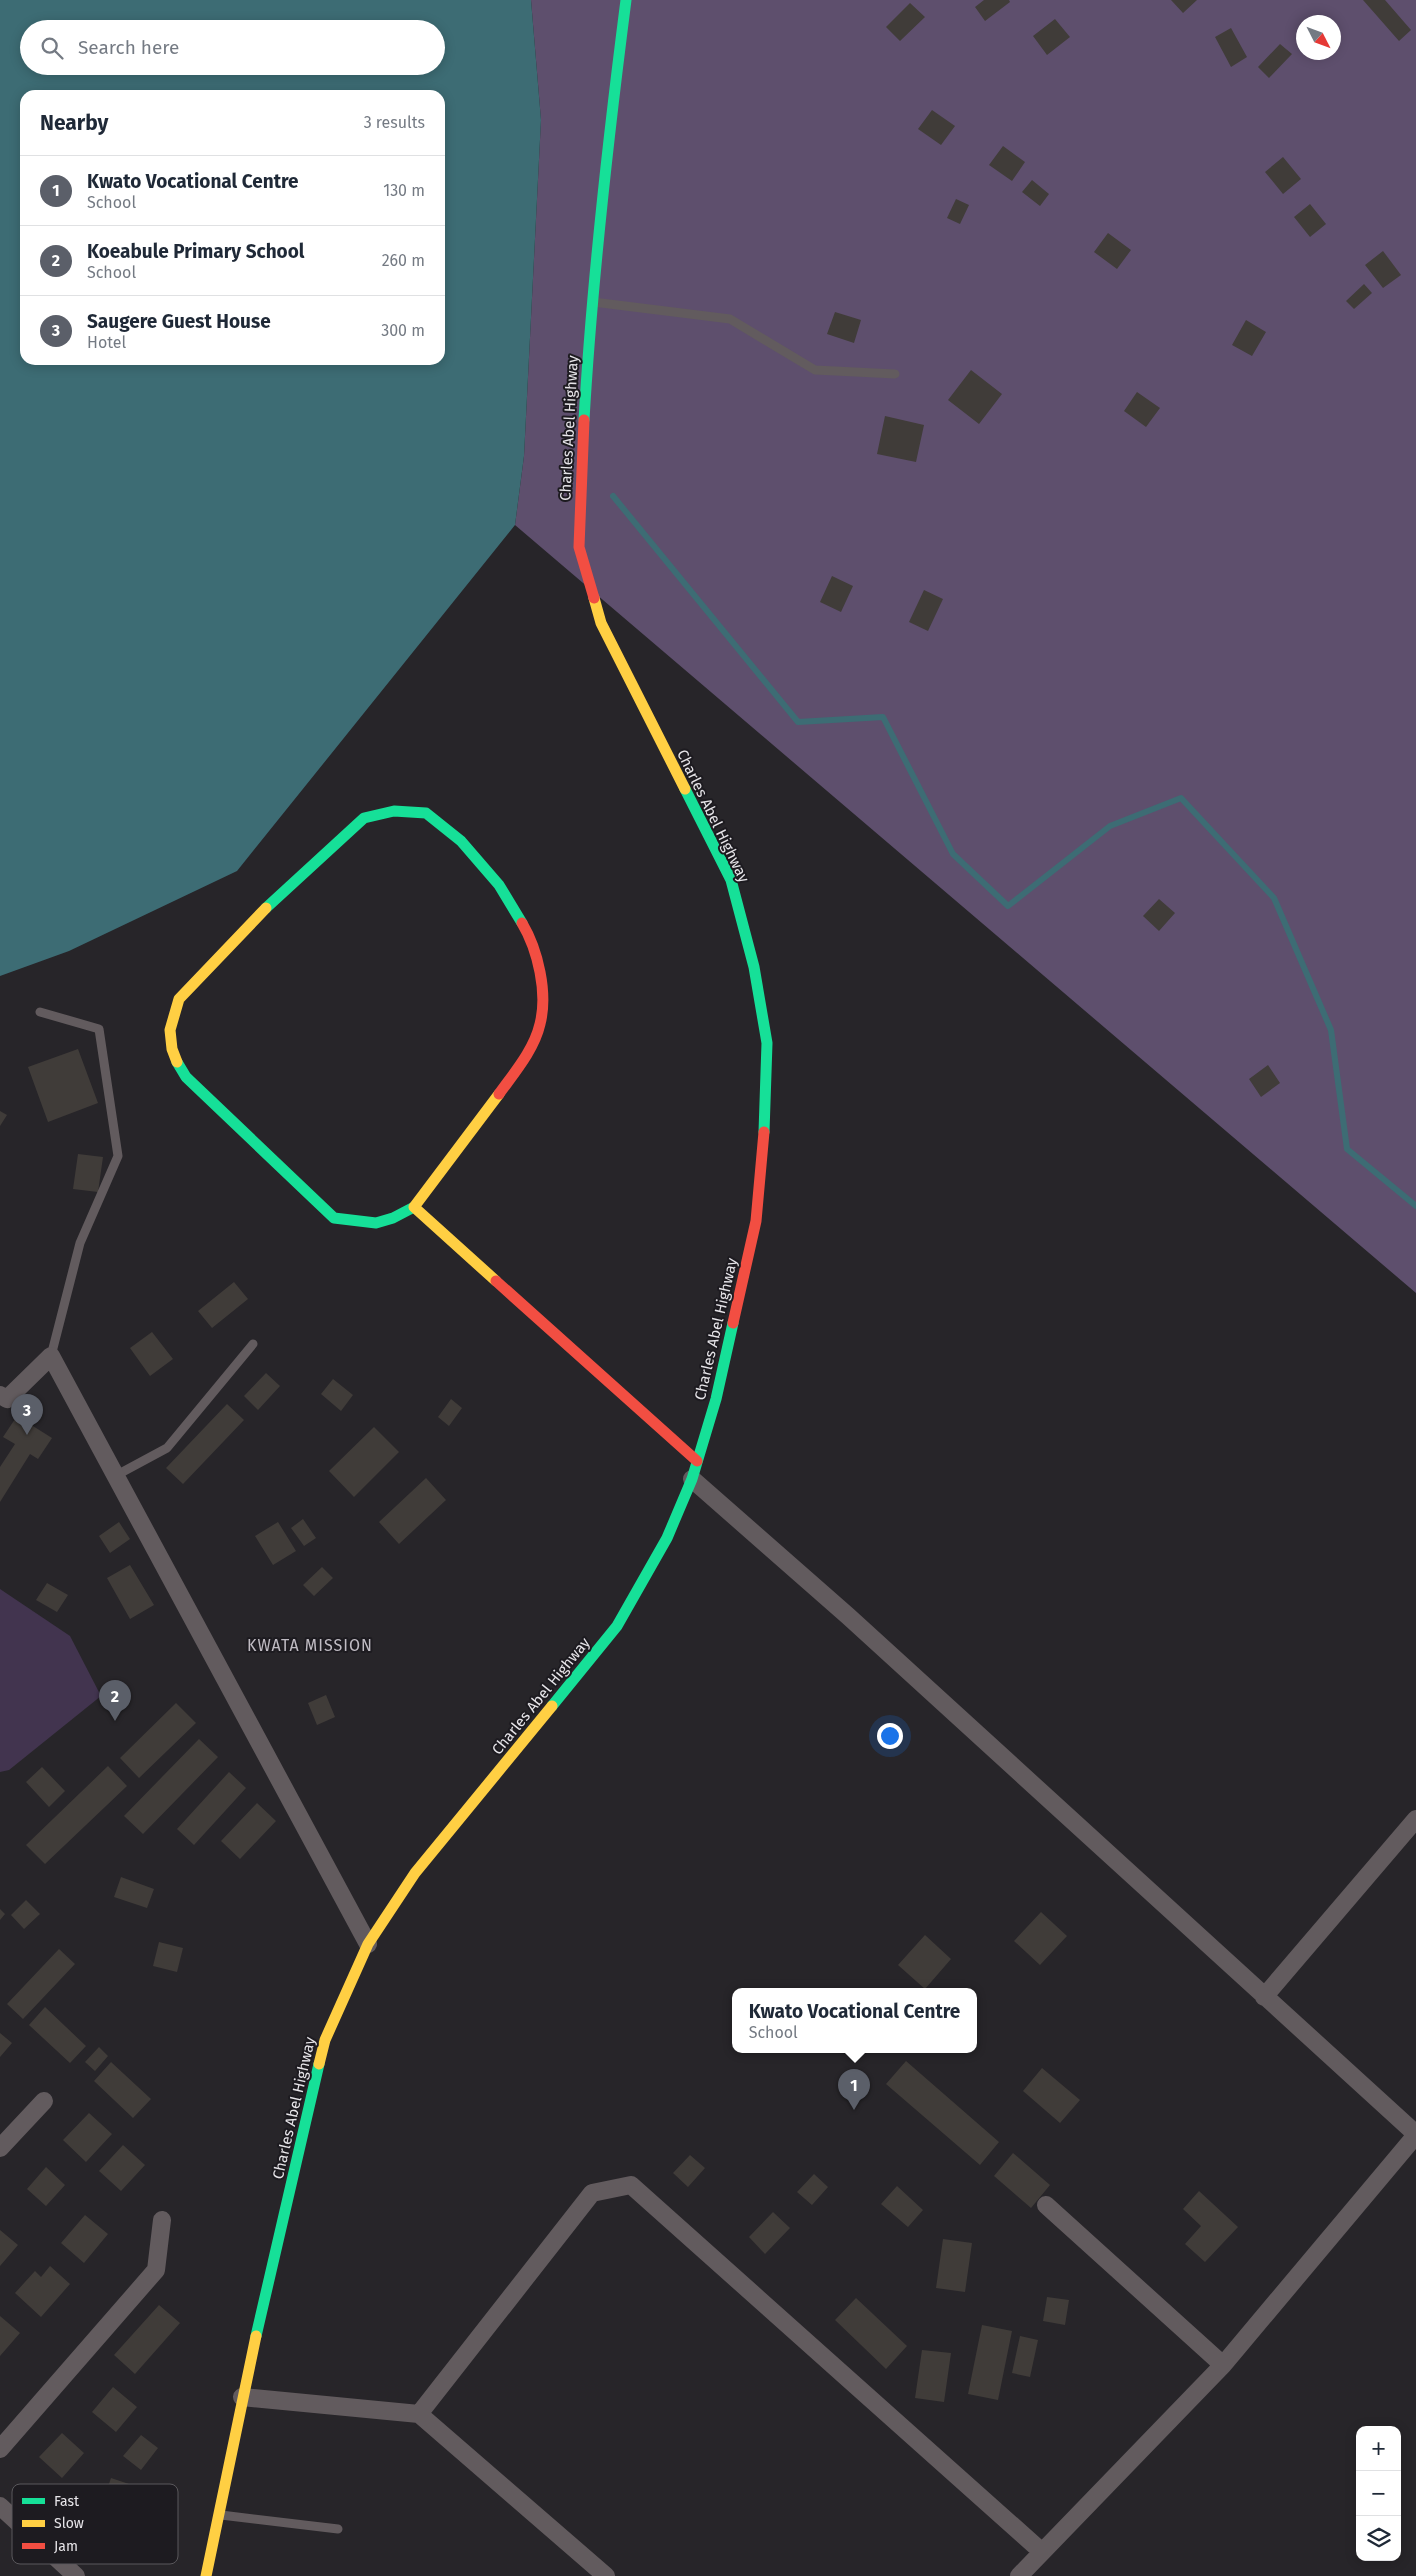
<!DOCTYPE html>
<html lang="en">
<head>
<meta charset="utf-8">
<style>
	body { margin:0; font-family:"Fira Sans",sans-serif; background:#f6f6f7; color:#1f2937 }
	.controls { position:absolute; right:15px; bottom:15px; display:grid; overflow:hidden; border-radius:10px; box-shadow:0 2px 12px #0003 }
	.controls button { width:45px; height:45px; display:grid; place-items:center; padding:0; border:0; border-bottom:1px solid #e0e1e3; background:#fff; color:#1f2937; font:25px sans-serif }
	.compass { position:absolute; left:1296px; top:15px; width:45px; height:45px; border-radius:50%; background:#fff; box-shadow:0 2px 12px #0003; rotate:132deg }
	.you { position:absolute; left:889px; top:1735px; width:18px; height:18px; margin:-12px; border:4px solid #fff; border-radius:50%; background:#1a73e8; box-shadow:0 0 0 8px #1a73e833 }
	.badge { display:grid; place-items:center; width:32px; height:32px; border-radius:50%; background:#5b5f69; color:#fff; font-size:16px; font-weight:700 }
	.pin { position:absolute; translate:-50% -41px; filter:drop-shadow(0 1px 2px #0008) }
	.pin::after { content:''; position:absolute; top:26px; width:18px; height:15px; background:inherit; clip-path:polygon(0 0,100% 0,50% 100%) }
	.popup { position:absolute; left:732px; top:1988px; width:245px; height:65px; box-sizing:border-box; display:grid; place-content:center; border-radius:10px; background:#fff; filter:drop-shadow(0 1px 4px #0005); font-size:16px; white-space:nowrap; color:#747a83 }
	.popup b { font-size:19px; color:#1f2937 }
	.popup::after { content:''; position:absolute; left:50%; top:100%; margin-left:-10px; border:10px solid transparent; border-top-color:#fff }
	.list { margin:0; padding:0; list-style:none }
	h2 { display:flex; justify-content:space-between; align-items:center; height:65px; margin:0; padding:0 20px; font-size:21px }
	h2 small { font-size:16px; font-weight:400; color:#747a83 }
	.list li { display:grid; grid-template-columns:32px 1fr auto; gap:15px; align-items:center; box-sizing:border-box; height:70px; padding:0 20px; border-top:1px solid #e0e1e3 }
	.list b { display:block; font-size:19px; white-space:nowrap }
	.list p { margin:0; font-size:16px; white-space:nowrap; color:#747a83 }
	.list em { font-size:16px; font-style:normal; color:#747a83 }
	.icon { flex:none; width:28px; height:28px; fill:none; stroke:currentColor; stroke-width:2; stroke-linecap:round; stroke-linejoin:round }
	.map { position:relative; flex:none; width:1416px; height:2576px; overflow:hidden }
	.search { position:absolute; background:#fff; box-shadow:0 2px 12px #0003; left:20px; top:20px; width:425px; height:55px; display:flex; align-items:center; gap:12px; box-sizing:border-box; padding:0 18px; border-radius:28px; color:#747a83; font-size:19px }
	.panel { position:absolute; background:#fff; box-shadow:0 2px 12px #0003; left:20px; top:90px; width:425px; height:275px; border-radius:15px }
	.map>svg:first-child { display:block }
	.green { fill:#42344f }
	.forest { fill:#5e4f6d; fill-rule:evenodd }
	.water { fill:#3d6c74; fill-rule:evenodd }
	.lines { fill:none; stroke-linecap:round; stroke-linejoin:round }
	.stream { stroke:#3d6c74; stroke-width:6 }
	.building { fill:#403c39 }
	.lane { stroke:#625b5e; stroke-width:9 }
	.street { stroke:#625b5e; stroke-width:18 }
	.fast { stroke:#16e098; stroke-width:11 }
	.slow { stroke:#ffcf43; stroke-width:11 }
	.jam { stroke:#f24e42; stroke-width:11 }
	.labels { text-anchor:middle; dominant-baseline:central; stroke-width:4; stroke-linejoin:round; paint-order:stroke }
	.street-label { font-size:15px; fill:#e7e5e9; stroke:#1d1b20 }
	.neighbourhood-label { font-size:16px; letter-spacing:1px; fill:#c0bcc3; stroke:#1d1b20 }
	.key { fill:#1d1b20; stroke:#5a585c; stroke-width:1 }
	.key-label { font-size:14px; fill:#e7e5e9 }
</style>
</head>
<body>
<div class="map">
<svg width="1416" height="2576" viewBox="0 0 1416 2576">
	<rect width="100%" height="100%" fill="#272529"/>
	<path class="green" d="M0,1589L70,1636L101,1696L9,1770L0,1772Z"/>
	<path class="forest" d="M531,0H1416V1293L515,525L524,456L541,120ZM1304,22H1334V52H1304Z"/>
	<path class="water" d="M0,0H531L541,120L524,456L515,525L237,871L69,951L0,976ZM29,29H436V66H29ZM25,95H440V360H25Z"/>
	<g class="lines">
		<path class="stream" d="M613,496L798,722L883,717L953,854L1008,906L1110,826L1181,798L1274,898L1331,1030L1347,1149L1416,1206"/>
	</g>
	<path class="building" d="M984,0H1009L1010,2L985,21L975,7Z
		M1171,0H1197L1183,13Z
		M1363,0H1385L1411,30L1399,41Z
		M910,3L925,17L900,41L886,27Z
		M1055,19L1070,37L1047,55L1033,36Z
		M1231,28L1247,57L1231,67L1215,37Z
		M1280,44L1292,54L1269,78L1258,67Z
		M932,110L955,126L941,145L918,129Z
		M1003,146L1025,162L1012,181L989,165Z
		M1283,157L1301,179L1283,194L1265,172Z
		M1032,180L1049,194L1040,206L1022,192Z
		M956,199L969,205L960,224L947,218Z
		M1310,204L1326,224L1310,237L1294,217Z
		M1108,233L1131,250L1117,269L1094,252Z
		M1383,251L1401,275L1383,288L1365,265Z
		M1364,284L1372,293L1354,309L1346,301Z
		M835,312L861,320L854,343L827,334Z
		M1246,320L1266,332L1252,356L1232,345Z
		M971,370L1002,394L979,424L948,400Z
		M1137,392L1160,408L1146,427L1124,411Z
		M885,416L924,425L916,462L877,454Z
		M832,576L853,586L841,612L820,602Z
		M924,590L943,599L928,631L909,622Z
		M1159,899L1175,913L1159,931L1143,916Z
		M78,1049L98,1103L48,1122L28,1067Z
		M1268,1065L1280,1083L1261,1097L1249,1079Z
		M0,1111L7,1115L0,1126Z
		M78,1154L103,1157L98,1192L73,1189Z
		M234,1282L248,1299L212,1328L198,1311Z
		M152,1332L173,1359L150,1376L130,1348Z
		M266,1373L280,1386L258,1410L244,1396Z
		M333,1379L353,1395L341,1411L321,1394Z
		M451,1399L462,1408L449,1426L438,1417Z
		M227,1404L244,1420L183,1484L166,1468Z
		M17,1416L52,1438L38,1459L30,1454L0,1502V1467L15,1444L3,1437Z
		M374,1427L399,1452L354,1497L329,1471Z
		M426,1478L446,1500L399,1544L379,1522Z
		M303,1519L316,1538L304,1546L291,1528Z
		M119,1522L130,1539L110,1553L99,1536Z
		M278,1522L296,1551L273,1565L255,1536Z
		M130,1565L154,1605L130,1619L107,1578Z
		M322,1567L333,1578L314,1596L303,1585Z
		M47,1583L68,1595L57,1612L36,1600Z
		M326,1695L335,1717L317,1725L308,1703Z
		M176,1703L196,1723L139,1778L120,1758Z
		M199,1739L218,1757L143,1834L124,1816Z
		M108,1766L127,1786L45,1864L26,1845Z
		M42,1767L65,1791L49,1807L26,1782Z
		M229,1772L246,1788L194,1845L177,1829Z
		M257,1803L276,1821L240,1859L221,1841Z
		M121,1877L154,1889L147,1908L114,1897Z
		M26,1900L40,1914L24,1929L11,1915Z
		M0,1909L5,1914L0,1920Z
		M1041,1912L1067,1936L1040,1965L1014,1941Z
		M925,1935L951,1959L925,1989L898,1965Z
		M159,1942L183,1948L177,1972L153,1966Z
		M59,1949L75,1964L23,2019L7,2004Z
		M45,2007L86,2046L70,2063L29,2025Z
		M0,2033L12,2043L0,2057Z
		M99,2047L108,2056L95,2071L85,2062Z
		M906,2061L999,2142L980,2165L886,2084Z
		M111,2062L151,2099L133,2118L94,2081Z
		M1042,2068L1080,2100L1060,2123L1023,2091Z
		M89,2113L112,2134L86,2162L63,2140Z
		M123,2145L145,2165L121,2191L99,2171Z
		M1013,2153L1050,2185L1031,2208L994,2176Z
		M690,2155L705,2168L688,2187L673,2173Z
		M46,2167L65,2185L46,2206L27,2189Z
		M814,2174L828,2187L812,2205L797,2192Z
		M897,2186L923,2210L908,2227L881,2204Z
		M1199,2191L1238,2227L1205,2262L1185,2244L1201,2226L1183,2209Z
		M773,2212L790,2228L765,2254L749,2237Z
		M85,2215L108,2234L84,2263L61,2243Z
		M0,2230L18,2245L0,2266Z
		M943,2239L972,2243L965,2292L936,2288Z
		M50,2266L70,2284L41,2317L15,2293L35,2271L41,2277Z
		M1047,2297L1069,2300L1065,2325L1043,2321Z
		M856,2298L907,2346L886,2369L835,2320Z
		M159,2305L180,2323L135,2374L114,2355Z
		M0,2316L20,2333L0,2356Z
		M982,2325L1012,2331L998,2400L968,2394Z
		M1020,2336L1038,2340L1030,2377L1012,2373Z
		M922,2350L951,2353L944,2402L915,2398Z
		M113,2387L137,2407L116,2432L92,2412Z
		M62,2433L84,2453L62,2478L39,2457Z
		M141,2435L158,2448L141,2470L123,2456Z
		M111,2478L141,2488L128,2525L98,2516Z"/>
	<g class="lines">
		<path class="lane" d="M593,302L730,319L815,370L895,374
			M40,1012L99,1029L118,1156L80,1243L51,1356
			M115,1476L167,1448L253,1344
			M221,2515L338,2529"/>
		<path class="street" d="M0,1395L7,1399L51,1356L368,1944
			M692,1479L848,1616L1416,2134
			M1264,1997L1416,1819
			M0,2148L44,2101
			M1046,2205L1223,2365
			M242,2397L419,2414L606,2576
			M419,2414L592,2193L631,2185L1041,2551
			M0,2449L156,2270L162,2220
			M0,2506L76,2576
			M1019,2576L1223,2365L1416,2135"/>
		<path class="fast" d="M584,420C592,279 608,140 626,0
			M685,789L731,880L754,967L767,1043L764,1132
			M266,908L364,818L394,811L426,813L461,841L499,885L522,923
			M177,1062L186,1077L334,1218L376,1223L393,1218L414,1207
			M552,1706L617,1626L667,1538L692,1479L716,1399L733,1323
			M256,2336L319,2064"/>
		<path class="slow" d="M594,598L601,623L685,789
			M177,1062L172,1049L170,1030L179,999L266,908
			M496,1281L414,1207L499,1094
			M319,2064L325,2040L368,1944L415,1873L552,1706
			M206,2576L256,2336"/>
		<path class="jam" d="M584,420L579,547L594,598
			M499,1094C514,1073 534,1050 540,1024C548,993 538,950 522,923
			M496,1281L697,1461
			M733,1323L756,1221L764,1132"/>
	</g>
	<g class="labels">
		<g class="street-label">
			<text transform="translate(569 428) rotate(-87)">Charles Abel Highway</text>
			<text transform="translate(713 816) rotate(64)">Charles Abel Highway</text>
			<text transform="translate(716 1329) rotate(-77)">Charles Abel Highway</text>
			<text transform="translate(541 1696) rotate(-51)">Charles Abel Highway</text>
			<text transform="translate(294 2108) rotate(-77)">Charles Abel Highway</text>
		</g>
		<g class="neighbourhood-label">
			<text x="310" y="1645">KWATA MISSION</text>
		</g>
	</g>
	<rect x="12" y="2484" width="166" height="80" rx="8" class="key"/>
	<rect x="22" y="2498" width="23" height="6" fill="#16e098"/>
	<rect x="22" y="2520" width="23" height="7" fill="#ffcf43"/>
	<rect x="22" y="2543" width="23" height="6" fill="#f24e42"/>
	<g class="key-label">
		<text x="54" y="2506">Fast</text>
		<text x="54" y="2528">Slow</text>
		<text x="54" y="2551">Jam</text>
	</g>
</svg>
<div class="controls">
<button>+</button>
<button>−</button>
<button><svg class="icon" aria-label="layers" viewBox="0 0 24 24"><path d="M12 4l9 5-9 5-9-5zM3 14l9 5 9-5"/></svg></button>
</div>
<svg class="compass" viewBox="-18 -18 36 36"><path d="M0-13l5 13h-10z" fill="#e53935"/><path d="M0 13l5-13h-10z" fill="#747a83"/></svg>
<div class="you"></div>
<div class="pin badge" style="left:854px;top:2110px">1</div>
<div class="popup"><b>Kwato Vocational Centre</b>School</div>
<div class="pin badge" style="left:115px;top:1721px">2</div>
<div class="pin badge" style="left:27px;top:1435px">3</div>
<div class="search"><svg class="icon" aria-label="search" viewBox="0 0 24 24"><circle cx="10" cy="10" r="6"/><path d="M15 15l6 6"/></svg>Search here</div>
<section class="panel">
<h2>Nearby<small>3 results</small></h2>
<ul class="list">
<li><span class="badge">1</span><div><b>Kwato Vocational Centre</b><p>School</p></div><em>130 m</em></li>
<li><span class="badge">2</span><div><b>Koeabule Primary School</b><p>School</p></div><em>260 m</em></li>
<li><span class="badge">3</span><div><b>Saugere Guest House</b><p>Hotel</p></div><em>300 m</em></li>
</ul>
</section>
</div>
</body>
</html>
